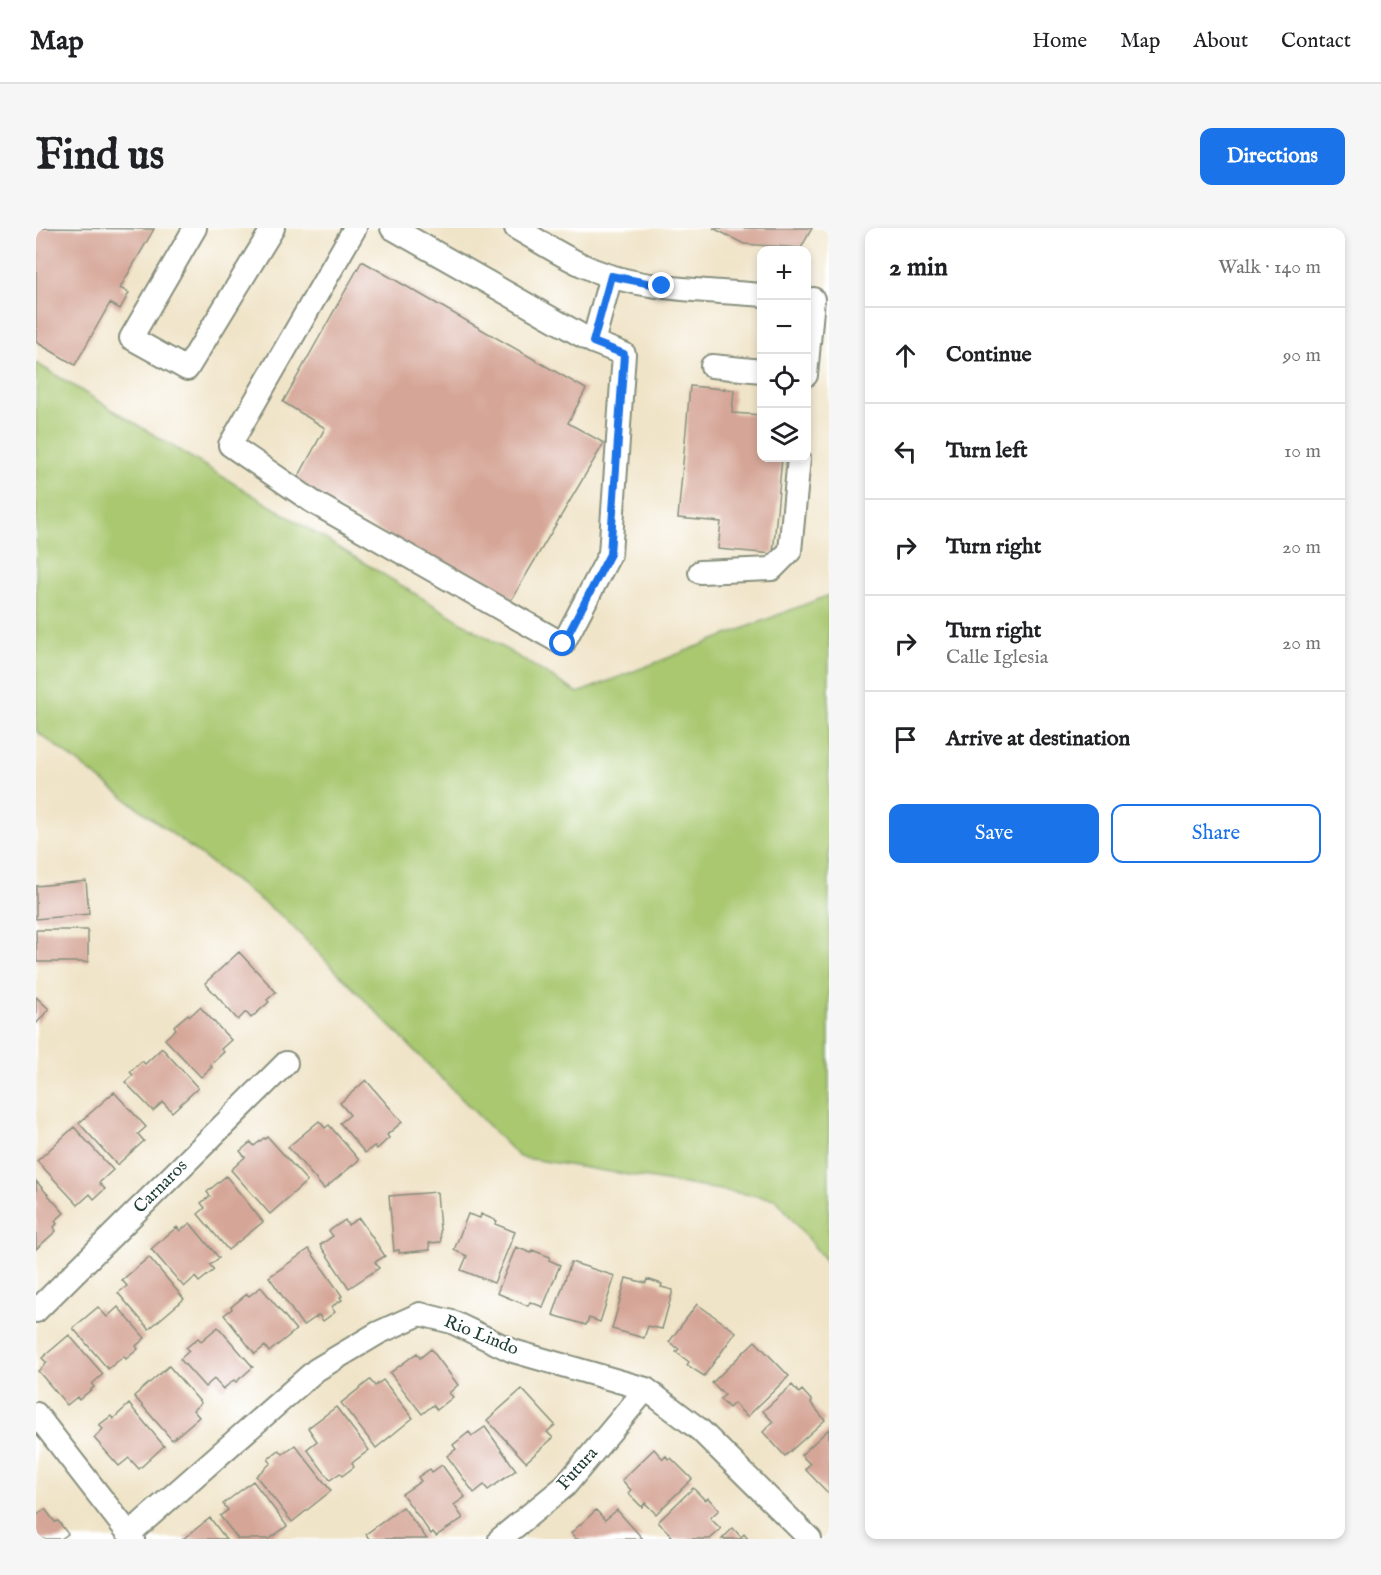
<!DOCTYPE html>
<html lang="en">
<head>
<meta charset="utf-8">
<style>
	body { margin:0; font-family:"IM FELL English",serif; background:#f6f6f6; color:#202124 }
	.controls { position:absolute; right:18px; top:18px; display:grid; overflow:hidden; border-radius:12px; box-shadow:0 3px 9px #0003 }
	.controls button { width:54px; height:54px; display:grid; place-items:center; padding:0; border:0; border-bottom:2px solid #e0e0e0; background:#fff; color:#202124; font:30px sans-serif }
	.stop { position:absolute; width:18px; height:18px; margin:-14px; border:4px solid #1a73e8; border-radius:50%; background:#fff }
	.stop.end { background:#1a73e8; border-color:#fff; box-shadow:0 2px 6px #0008 }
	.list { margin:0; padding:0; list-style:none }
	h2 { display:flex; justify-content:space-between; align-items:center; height:78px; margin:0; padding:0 24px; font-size:26px }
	h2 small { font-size:20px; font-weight:400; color:#757577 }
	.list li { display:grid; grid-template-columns:39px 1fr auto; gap:18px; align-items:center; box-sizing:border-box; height:96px; padding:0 24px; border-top:2px solid #e0e0e0 }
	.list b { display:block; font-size:22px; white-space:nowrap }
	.list p { margin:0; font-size:20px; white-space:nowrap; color:#757577 }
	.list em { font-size:20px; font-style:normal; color:#757577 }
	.actions { display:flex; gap:12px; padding:18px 24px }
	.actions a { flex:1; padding:14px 0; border:2px solid #1a73e8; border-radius:12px; text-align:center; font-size:21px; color:#1a73e8 }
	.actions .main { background:#1a73e8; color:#fff }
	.icon { flex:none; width:33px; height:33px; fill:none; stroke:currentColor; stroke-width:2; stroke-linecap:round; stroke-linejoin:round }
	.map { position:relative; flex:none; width:793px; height:1311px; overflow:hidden; border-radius:12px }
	header { display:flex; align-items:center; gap:36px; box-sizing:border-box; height:84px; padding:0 30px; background:#fff; border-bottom:2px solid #e0e0e0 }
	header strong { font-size:28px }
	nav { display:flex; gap:33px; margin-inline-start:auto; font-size:21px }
	.intro { display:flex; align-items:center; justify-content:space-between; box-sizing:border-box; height:144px; padding:0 36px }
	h1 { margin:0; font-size:42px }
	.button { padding:15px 27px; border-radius:12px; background:#1a73e8; color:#fff; font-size:21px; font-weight:700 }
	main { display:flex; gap:36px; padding:0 36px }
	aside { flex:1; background:#fff; border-radius:12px; box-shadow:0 3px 9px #0003 }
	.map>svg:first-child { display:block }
	.green { fill:#a9c86f; stroke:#648252; stroke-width:1.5 }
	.building { fill:#d5a697 }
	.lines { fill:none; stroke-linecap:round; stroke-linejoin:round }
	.minor-casing { stroke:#88907e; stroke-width:26 }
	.minor { stroke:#fff; stroke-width:22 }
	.route { stroke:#1a73e8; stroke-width:8 }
	.labels { text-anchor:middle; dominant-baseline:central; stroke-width:4.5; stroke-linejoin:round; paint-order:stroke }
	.street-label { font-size:18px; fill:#1f3d34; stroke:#fff }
</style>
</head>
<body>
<header>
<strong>Map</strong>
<nav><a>Home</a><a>Map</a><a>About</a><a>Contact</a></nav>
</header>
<div class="intro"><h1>Find us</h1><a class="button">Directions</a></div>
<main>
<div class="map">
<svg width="793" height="1311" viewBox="0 0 793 1311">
	<rect width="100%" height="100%" fill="#fff"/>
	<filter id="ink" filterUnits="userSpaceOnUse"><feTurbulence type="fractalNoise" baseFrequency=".0167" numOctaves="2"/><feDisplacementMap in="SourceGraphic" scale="12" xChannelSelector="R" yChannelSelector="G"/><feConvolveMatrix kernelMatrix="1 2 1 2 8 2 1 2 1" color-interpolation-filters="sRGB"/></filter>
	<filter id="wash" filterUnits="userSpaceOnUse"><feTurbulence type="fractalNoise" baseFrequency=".008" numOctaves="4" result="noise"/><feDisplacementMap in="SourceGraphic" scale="24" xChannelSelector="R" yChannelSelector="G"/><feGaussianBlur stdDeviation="1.35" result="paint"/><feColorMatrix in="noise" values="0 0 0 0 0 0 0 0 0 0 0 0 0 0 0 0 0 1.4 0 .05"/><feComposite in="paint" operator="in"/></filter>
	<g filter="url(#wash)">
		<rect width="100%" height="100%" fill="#f0e4c8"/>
		<path class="green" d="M0,135L542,465L793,367V1037L740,971L483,929L248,690L0,503Z"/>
		<g id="blocks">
			<path class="building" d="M0,0L118,1L84,60L93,65L84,81L74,75L39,137L0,114Z
				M677,0H776L765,20L708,16Z
				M326,33L550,161L532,195L568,215L473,376L259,255L289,200L247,174Z
				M654,158L698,162L696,185L726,187V230H746L737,326L682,321L685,294L642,290Z
				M50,653L53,686L0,691V658Z
				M0,702H52V734H1Z
				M203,724L240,764L231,772L233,774L215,790L210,784L202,792L169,755Z
				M0,769L13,781L0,796Z
				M164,779L195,812L185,821L188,824L174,837L176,839L165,849L129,811L140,801L138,798L152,786L154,788Z
				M126,820L162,860L136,884L127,874L117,883L89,854L97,847L94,844L106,833L109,836Z
				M330,852L366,894L351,907L353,910L341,921L338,918L329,925L304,895L314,887L304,875Z
				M78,864L110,899L102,906L108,913L81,937L43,895Z
				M283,893L289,900L293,897L323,932L288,961L252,919Z
				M38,899L77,942L63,955L69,961L58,971L54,966L42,977L1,933Z
				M232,909L271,953L234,986L195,942L209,929L204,923L215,914L218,918L228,910L229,911Z
				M190,948L227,994L192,1022L162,986L169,980L165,975L174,968L171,964Z
				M0,953L28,985L19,993L21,996L18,999L20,1003L0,1021Z
				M401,964L405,1014L393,1015L394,1022L363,1025V1022L358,1023L353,968Z
				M432,986L444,990L445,986L461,993L459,996L479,1004L458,1055L425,1042L431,1028L418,1022Z
				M323,990L349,1028L339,1034L343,1040L313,1060L284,1017L297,1008L293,1003L309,992L312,997Z
				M154,995L183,1030L174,1037L178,1042L163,1054L159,1049L148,1059L115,1021L141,999L144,1003Z
				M480,1019L495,1025L496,1022L514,1029L513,1032L524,1037L507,1079L494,1074L492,1078L461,1065Z
				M273,1021L306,1068L304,1069L306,1072L295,1079L299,1084L287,1093L283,1087L267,1098L233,1049Z
				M113,1029L148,1071L113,1101L82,1065L91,1058L86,1052Z
				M535,1034L579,1048L564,1094L553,1090L550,1097L517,1087Z
				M590,1050L610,1055L611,1051L626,1056L625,1059L637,1062L626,1101L612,1098L608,1110L576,1101Z
				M225,1059L260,1102L233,1124L229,1118L219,1126L188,1087L196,1081L195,1079L211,1066L213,1068Z
				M661,1076L700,1104L668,1148L651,1137L653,1134L640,1124L643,1121L633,1114Z
				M62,1079L71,1089L82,1079L109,1110L100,1118L102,1121L90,1131L88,1128L72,1141L37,1100Z
				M182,1099L217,1139L200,1154L198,1152L187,1161L178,1151L169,1159L144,1131L153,1123L150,1120L162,1110L165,1113Z
				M33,1107L67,1146L56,1156L58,1159L43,1172L41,1169L31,1177L2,1143L11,1135L6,1130Z
				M719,1113L753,1148L711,1189L698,1175L693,1180L684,1171L689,1167L676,1155Z
				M395,1121L422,1157L413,1165L417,1169L401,1182L397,1177L386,1186L354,1145L381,1125L384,1130Z
				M133,1138L165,1175L157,1182L163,1189L136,1212L98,1168Z
				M334,1152L339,1158L347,1152L377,1190L340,1220L305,1175Z
				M756,1157L763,1165L766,1162L776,1173L775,1175L789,1192L749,1228L727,1204L737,1194L727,1183Z
				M486,1161L519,1197L511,1204L517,1210L490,1234L451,1192Z
				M93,1176L128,1218L103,1241L93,1230L83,1238L58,1210L67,1201L63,1197L75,1188L77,1191Z
				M300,1179L333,1222L316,1235L318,1239L306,1248L304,1245L294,1252L271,1221L281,1213L272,1200Z
				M449,1199L480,1242L452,1262L448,1257L438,1265L411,1228L420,1221L417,1217L433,1204L436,1208Z
				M793,1201V1266L769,1241L774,1236L765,1227Z
				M259,1217L295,1263L256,1294L220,1248L235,1235L232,1231L243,1222L247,1226Z
				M618,1221L627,1231L630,1228L633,1232L635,1230L656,1251L620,1286L609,1275L606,1279L592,1265L595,1262L586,1252Z
				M406,1237L429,1269L418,1277L427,1290L400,1308L397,1304L395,1306L366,1266L385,1253L382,1249L394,1241L396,1244Z
				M217,1253L251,1298L233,1311H202L184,1288L192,1282L187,1276Z
				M657,1260L669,1272L672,1270L683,1282L674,1290L685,1301L674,1311H634L636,1308L622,1294Z
				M367,1279L391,1311H333L330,1306Z
				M9,1281L19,1294L22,1293L32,1306L25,1311H0V1288Z
				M560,1282L569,1292L581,1282L607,1311H540L535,1305Z
				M174,1290L190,1311H147Z
				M697,1300L705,1309L708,1306L712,1311H686Z"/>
		</g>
	</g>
	<g filter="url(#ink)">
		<use href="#blocks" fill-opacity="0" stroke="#88907e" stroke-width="1.5"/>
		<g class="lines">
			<g class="minor-casing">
				<path id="minor" d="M159,0L95,110L151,141L237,0
					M319,0L194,217L277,274L527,416L574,326L588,126L557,114L575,48
					M356,0L557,114
					M480,0C505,14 530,31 557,42C609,63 670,62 726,67
					M676,138L726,143
					M770,147L777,71
					M664,344L736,341L754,323L763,230
					M0,1083L250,835
					M0,1186L97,1311
					M93,1306L280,1142L342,1105L384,1086L416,1094L477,1123L610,1161L664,1202L774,1311
					M464,1311L529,1258L610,1161"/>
			</g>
			<use href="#minor" class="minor"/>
		</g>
	</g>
	<g class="lines" filter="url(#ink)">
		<path class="route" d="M527,416L574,326L588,126L557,114L575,48L626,58"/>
	</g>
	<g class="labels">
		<g class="street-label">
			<text transform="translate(125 959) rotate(-45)">Carnaros</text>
			<text transform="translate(445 1108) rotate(22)">Rio Lindo</text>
			<text transform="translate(542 1241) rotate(-48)">Futura</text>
		</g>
	</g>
</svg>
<div class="controls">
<button>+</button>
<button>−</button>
<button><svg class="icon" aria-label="locate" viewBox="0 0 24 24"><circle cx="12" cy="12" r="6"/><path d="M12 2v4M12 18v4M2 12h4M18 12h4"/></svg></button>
<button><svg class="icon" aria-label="layers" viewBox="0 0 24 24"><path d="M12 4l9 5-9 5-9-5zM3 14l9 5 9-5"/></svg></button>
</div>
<div class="stop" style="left:527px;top:416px"></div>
<div class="stop end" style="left:626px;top:58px"></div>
</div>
<aside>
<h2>2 min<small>Walk · 140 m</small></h2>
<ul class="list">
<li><svg class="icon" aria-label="ahead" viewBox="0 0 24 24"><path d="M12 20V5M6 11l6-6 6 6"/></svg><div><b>Continue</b></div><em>90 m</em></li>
<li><svg class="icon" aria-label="left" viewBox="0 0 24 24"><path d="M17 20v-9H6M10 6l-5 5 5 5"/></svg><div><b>Turn left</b></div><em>10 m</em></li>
<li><svg class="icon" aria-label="right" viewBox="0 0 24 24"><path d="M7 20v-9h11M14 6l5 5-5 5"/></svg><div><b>Turn right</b></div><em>20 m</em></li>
<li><svg class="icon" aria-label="right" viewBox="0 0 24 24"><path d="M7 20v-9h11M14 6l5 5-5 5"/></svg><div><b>Turn right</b><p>Calle Iglesia</p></div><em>20 m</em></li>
<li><svg class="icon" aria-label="arrive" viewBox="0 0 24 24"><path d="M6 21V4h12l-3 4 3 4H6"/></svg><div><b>Arrive at destination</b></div></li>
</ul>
<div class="actions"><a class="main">Save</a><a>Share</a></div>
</aside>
</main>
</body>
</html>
